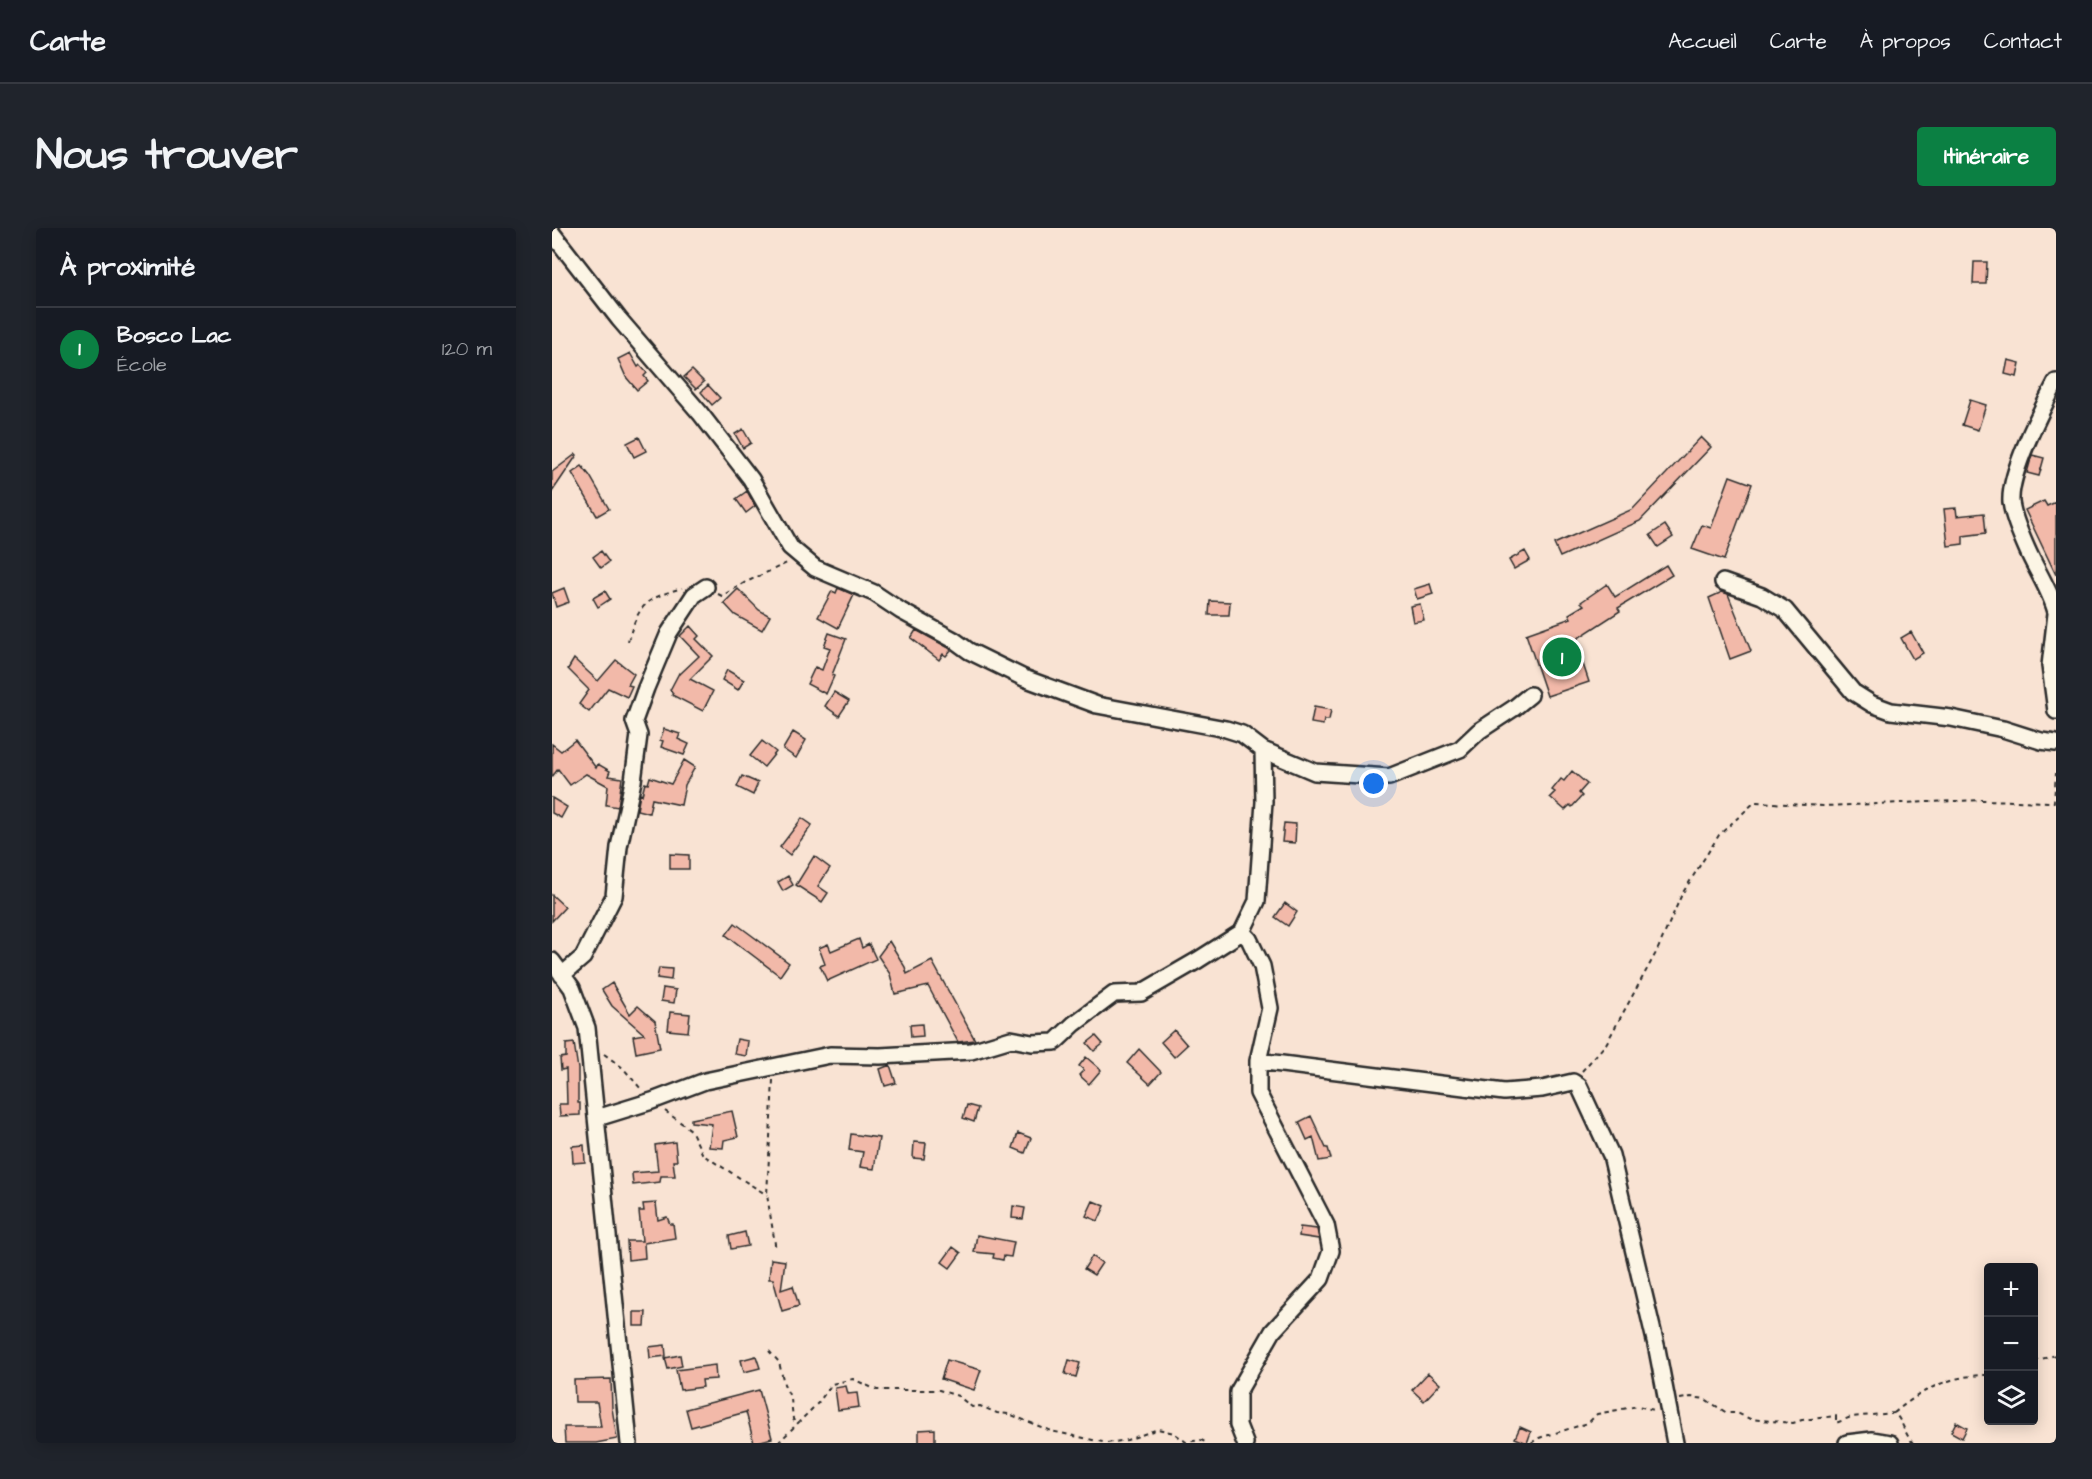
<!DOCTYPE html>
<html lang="fr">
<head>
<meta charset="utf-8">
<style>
	body { margin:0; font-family:"Architects Daughter",sans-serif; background:#20242c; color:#f1f3f6 }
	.controls { position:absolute; right:18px; bottom:18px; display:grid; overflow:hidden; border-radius:6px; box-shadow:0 3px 15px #0003 }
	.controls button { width:54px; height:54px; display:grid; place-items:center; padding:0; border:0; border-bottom:2px solid #363941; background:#171b24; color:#f1f3f6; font:30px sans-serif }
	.you { position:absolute; left:822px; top:556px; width:21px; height:21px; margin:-15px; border:4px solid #fff; border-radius:50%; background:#1a73e8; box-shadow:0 0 0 9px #1a73e833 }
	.badge { display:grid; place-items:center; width:39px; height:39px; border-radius:50%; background:#0b8043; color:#fff; font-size:20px; font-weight:700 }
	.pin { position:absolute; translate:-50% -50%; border:3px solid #fff; box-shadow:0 2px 6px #0006 }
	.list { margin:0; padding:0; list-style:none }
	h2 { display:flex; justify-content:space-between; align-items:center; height:78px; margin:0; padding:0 24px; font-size:26px }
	h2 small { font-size:20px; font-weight:400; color:#9ea1a6 }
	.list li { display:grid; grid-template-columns:39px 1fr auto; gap:18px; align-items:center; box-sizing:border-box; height:84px; padding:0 24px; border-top:2px solid #363941 }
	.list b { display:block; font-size:22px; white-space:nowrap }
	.list p { margin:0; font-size:20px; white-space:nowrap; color:#9ea1a6 }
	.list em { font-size:20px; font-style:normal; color:#9ea1a6 }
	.icon { flex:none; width:33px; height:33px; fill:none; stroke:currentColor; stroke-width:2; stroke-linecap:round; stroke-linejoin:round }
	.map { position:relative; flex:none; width:1504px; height:1215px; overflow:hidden; border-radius:6px }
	header { display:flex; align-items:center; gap:36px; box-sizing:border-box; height:84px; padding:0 30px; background:#171b24; border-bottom:2px solid #363941 }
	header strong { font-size:28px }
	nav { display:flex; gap:33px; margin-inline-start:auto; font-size:21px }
	.intro { display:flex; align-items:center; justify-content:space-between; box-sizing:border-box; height:144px; padding:0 36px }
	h1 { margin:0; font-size:42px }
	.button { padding:15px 27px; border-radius:6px; background:#0b8043; color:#fff; font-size:21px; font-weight:700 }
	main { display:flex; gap:36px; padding:0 36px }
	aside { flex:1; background:#171b24; border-radius:6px; box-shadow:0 3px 15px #0003 }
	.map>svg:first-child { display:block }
	.building { fill:#f2b9a9; stroke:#2b2b2b; stroke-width:1.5 }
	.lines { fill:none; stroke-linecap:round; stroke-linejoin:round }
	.minor-casing { stroke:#2b2b2b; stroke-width:20 }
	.path { stroke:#2b2b2b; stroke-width:2; stroke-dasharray:4.5 4.5; stroke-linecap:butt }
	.minor { stroke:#fcf5e5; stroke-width:15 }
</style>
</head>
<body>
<header>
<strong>Carte</strong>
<nav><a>Accueil</a><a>Carte</a><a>À propos</a><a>Contact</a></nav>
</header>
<div class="intro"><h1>Nous trouver</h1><a class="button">Itinéraire</a></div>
<main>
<aside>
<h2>À proximité<small></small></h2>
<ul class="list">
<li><span class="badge">1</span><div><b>Bosco Lac</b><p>École</p></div><em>120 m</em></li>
</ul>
</aside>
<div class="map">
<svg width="1504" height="1215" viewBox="0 0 1504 1215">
	<rect width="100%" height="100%" fill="#f9e3d3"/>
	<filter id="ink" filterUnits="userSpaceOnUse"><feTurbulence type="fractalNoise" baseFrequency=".0167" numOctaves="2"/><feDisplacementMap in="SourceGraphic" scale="12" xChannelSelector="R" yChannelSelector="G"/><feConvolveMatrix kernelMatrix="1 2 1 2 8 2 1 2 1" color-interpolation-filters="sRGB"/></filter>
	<g filter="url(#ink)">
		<path class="building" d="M1422,34H1435L1434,56H1421Z
			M78,125L86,139L88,137L95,145L92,148L96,153L85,162L74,149L66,131Z
			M1456,132L1468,135L1465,149L1453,146Z
			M140,142L152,154L144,161L132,149Z
			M156,157L168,170L160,177L149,164Z
			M1418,172L1434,177L1426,202L1410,197Z
			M191,201L199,215L191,220L183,206Z
			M87,209L94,223L82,229L75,215Z
			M1149,209L1159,219L1088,293L1008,329L1002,316L1081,281Z
			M24,226L25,227L0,264V244Z
			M1480,227L1492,230L1487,248L1475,245Z
			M30,238L38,248L57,281L45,288L20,245Z
			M1178,248L1200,256L1172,332L1140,321L1150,297L1159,300Z
			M195,263L203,278L194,285L184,271Z
			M1492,273L1495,278L1504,274V347L1473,282Z
			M1404,280L1405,288L1432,285L1434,305L1411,308V316L1396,318L1392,281Z
			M1113,297L1121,309L1106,319L1098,307Z
			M49,323L57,334L49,340L41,329Z
			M973,323L978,332L962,341L957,332Z
			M1114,337L1120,347L1066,380L1068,383L1023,412L1037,454L995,468L974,406L1019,390L1017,386L1032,377L1029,374L1055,356L1063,369Z
			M878,356L881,366L865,371L862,361Z
			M12,360L17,374L4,379L0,365Z
			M286,360L302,367L286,400L266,389L280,363L284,365Z
			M186,361L207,382L218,388L210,402L183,387L172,375Z
			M53,363L58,371L46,379L41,370Z
			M1170,364L1176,366L1199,423L1178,431L1157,370Z
			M658,373L678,374L677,387H657Z
			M868,376L872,392L861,394L858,378Z
			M138,398L147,408L144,411L161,428L138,451L161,463L151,483L120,467L121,465L118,462L127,445L128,446L147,428L128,408Z
			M364,402L397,420L399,422L394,428L391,426L387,432L359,410Z
			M1359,404L1371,425L1361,431L1349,410Z
			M277,405L294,411L280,447L282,448L274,466L255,456L263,439L270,442L278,420L272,418Z
			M22,431L46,453L64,432L82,446L76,457L80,458L75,469L56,460L37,484L27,476L37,462L16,441Z
			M175,442L192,452L186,462L170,452Z
			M282,464L297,473L287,488L273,478Z
			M762,479L779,482L777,492H772L771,497L759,495Z
			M112,501L128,506L126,511L137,516L132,527L109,519L111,513L108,512Z
			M241,504L254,512L244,530L231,521Z
			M23,512L44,540L46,536L58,543L56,548L70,550L66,579L54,577L56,558L34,546L18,557L6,541L0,549V516L9,523Z
			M210,513L224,524L212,539L198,528Z
			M132,532L143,539L133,557L129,577L100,571L97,585L85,582L88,566L90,567L93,555L96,556L98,549L119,556Z
			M1020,543L1035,556L1027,565L1030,568L1020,579L1018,577L1013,582L998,569L1003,564L1000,562L1009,551L1012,553Z
			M190,548L206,555L201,567L185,559Z
			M0,570L15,579L9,590L0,585Z
			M250,590L260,597L238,627L228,619Z
			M732,595L744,596L743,615L730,614Z
			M118,626L137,627V641H118Z
			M262,628L278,640L266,658L276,665L270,674L244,657Z
			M236,648L241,657L231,663L226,654Z
			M0,667L13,679L0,693Z
			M733,675L745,684L736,698L723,689Z
			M183,695L237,735L228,748L174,707Z
			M307,711L310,720L317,716L324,731L275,753L268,738L273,736L267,720L276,716L279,723Z
			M337,713L353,739L355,746L380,733L423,812L406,814L376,758L343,766L338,746L326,728Z
			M107,740L120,741L119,752L105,750Z
			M60,755L78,786L86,778L103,793L108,820L84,825L81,808L92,806L60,778L50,762Z
			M111,760L124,762L122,775L109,773Z
			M118,784L138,786L136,804L116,802Z
			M370,796L371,808L359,809L358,797Z
			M622,802L635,817L622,829L609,814Z
			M544,808L551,816L542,823L535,815Z
			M185,811L196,813L194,828L182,826Z
			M22,815L26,841V875H28V887L8,888L7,876H15L14,841L9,842L8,830L14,829V816Z
			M587,821L609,844L598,856L575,835Z
			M534,829L549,842L537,856L527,847L532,842L527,838Z
			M338,837L344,855L333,858L328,841Z
			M415,877L426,880L422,894L411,890Z
			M180,883L186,909L172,912L171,920L157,919L160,896L139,894V891Z
			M759,888L774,920H776L779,931L767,933L761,909L755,912L747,894Z
			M466,905L479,910L473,925L461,920Z
			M299,906L327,910L322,941L308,939L311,924L297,922Z
			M123,914L125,933H121L123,948H109L108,954L81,957L80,945L106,943L103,917Z
			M362,914L374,915L372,931L361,930Z
			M32,917L33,934L21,935L20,918Z
			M541,973L553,978L546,993L534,988Z
			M104,975L106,992L115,989L118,996H121L123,1010L92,1015L93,1030L76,1032L75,1013H90L87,983H92L91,976Z
			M461,978L473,980L471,991L460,990Z
			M748,999L765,1001L767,1011L747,1008Z
			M193,1004L196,1018L179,1021L177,1008Z
			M425,1007L462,1014L459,1029L452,1028L451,1032L441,1030L442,1026L422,1024Z
			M401,1019L409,1025L398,1040L390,1034Z
			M540,1028L550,1035L542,1047L532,1041Z
			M219,1031L233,1033L229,1062L241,1058L247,1078L230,1083L221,1051H217Z
			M82,1084H94L93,1098H82Z
			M113,1117L114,1128L98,1130L97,1119Z
			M128,1127L130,1138L116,1141L113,1130Z
			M204,1128L208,1140L192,1144L189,1132Z
			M395,1132L429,1142L422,1162L389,1151Z
			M517,1132L528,1135L524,1149L513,1146Z
			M163,1137L164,1151L150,1152L151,1159L128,1162L124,1142Z
			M876,1145L888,1156L872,1173L860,1162Z
			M59,1151L60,1180L65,1211L44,1215H13L12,1199H49L45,1174H23L22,1152Z
			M294,1158L296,1166L305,1165L307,1179L286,1182L283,1160Z
			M207,1162L220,1210L202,1215L194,1184L139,1199L134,1181Z
			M1404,1194L1415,1200L1410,1210L1399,1204Z
			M968,1199L979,1204L975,1215L963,1210Z
			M383,1201V1215H367V1202Z"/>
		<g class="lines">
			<g class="minor-casing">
				<path id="minor" d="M0,5L67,91L148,185L199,251L238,319L263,340L322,365L349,383L402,412L417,423L472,450L545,477L674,501L690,506L711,522L763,544L837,549L908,521L927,503L962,480L978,467
					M1504,154C1490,181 1457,244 1459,274C1461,290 1469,307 1475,321C1484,342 1498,362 1504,384
					M1171,354L1210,368L1233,382L1301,464L1320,476L1339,483L1399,490L1451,501L1489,513L1504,515
					M1504,386L1498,438L1504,483
					M0,733L20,760L35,800L77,1215
					M10,747L31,729L62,668L67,619L81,553L87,507L82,493L94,460L117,405L142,367L154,359
					M706,833L952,864L990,861L1021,854L1027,858L1059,927L1105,1121L1123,1215
					M45,890L100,873L153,853L278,827L328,828L419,823L459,811L480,815L503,814L522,796L562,766L589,765L646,732L690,704
					M693,1215L686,1197V1164L721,1103L769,1051L779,1023L774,997L706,865V833L718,780L710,738L697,711L690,704L705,673L712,574L711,522
					M1295,1215L1320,1212L1338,1215"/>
			</g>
			<path class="path" d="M166,366L170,368L192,355L235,335
				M76,413C87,376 93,371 130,360
				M52,826L71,840L89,861
				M1030,843L1054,816L1105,723L1130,666L1167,607L1203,574L1271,578L1431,572L1497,574H1502L1504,545
				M221,852L215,967L224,1022
				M113,883L139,902L151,927L215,967
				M217,1123L227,1134L232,1156L239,1171L241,1191L244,1197
				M1482,1133L1504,1127
				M1128,1171L1139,1169L1153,1171L1175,1185H1185L1198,1191L1241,1195L1250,1192L1284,1188V1195L1299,1189L1342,1185C1351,1193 1352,1205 1361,1215
				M1342,1185C1371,1161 1398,1147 1436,1147
				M226,1215L266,1175L280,1156L301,1151L325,1162H387L406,1168L420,1179L428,1178L445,1185L457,1186L499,1203L555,1215L575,1212L606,1201L622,1205L634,1214L649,1212L655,1215
				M979,1215L987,1210L1036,1195L1045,1186L1086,1178L1102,1182"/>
			<use href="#minor" class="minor"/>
		</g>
	</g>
</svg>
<div class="controls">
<button>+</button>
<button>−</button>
<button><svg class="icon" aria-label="layers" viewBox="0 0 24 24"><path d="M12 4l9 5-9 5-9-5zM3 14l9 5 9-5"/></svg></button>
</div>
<div class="you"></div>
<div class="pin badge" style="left:1010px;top:429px">1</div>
</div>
</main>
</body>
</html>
